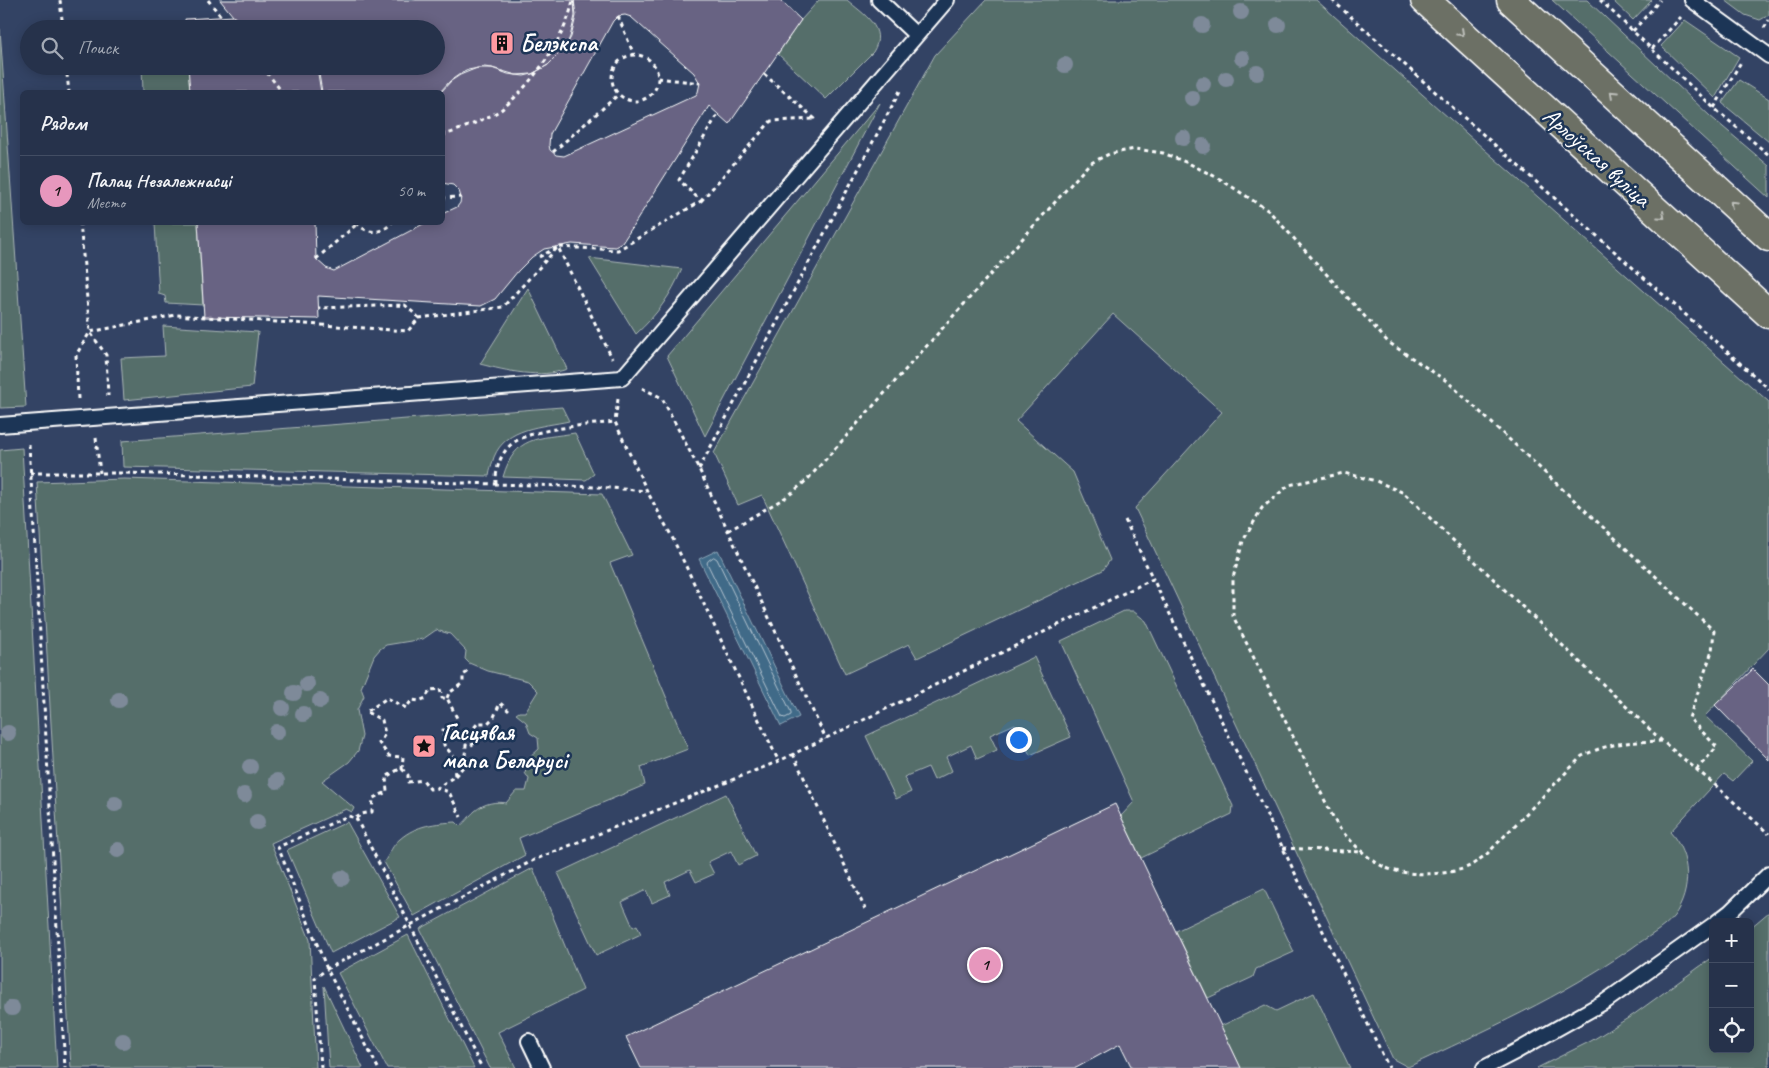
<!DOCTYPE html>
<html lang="ru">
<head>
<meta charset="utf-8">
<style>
	body { margin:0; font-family:Caveat,sans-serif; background:#2e3a52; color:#f1f3f6 }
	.controls { position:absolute; right:15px; bottom:15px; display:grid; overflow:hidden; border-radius:8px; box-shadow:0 2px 12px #0003 }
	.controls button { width:45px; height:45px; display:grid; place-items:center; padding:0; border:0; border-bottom:1px solid #424d63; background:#26324b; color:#f1f3f6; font:25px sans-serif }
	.you { position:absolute; left:1018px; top:739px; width:18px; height:18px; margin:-12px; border:4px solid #fff; border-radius:50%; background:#1a73e8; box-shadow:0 0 0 8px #1a73e833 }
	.badge { display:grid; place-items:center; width:32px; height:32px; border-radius:50%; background:#e797bd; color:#111; font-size:16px; font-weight:700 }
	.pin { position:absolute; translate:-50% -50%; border:2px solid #fff; box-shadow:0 1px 5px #0006 }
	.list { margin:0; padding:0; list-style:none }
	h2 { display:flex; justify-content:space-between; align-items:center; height:65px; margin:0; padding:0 20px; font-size:21px }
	h2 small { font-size:16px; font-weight:400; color:#a4aab5 }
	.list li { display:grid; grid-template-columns:32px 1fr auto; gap:15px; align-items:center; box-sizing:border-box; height:70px; padding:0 20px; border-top:1px solid #424d63 }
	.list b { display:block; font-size:19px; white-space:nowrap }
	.list p { margin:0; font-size:16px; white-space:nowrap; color:#a4aab5 }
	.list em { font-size:16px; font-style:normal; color:#a4aab5 }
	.icon { flex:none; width:28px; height:28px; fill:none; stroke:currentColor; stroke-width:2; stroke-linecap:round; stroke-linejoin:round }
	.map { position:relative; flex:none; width:1769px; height:1068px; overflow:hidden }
	.search { position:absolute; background:#26324b; box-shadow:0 2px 12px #0003; left:20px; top:20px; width:425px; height:55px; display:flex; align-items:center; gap:12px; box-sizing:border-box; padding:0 18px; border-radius:28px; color:#a4aab5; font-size:19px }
	.panel { position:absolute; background:#26324b; box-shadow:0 2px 12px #0003; left:20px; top:90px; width:425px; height:135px; border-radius:8px }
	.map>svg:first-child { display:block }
	.green { fill:#546e6b; stroke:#aab6b5 }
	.water { fill:#406a88; stroke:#8ca6b8 }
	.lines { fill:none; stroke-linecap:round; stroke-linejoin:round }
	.shore { stroke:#b3c3cf; stroke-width:1 }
	.building { fill:#676483; stroke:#fff; fill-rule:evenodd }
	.lane-casing { stroke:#fff; stroke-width:18 }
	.primary-casing { stroke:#fff; stroke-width:31 }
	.path { stroke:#fff; stroke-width:3; stroke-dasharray:4 4; stroke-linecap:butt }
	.lane { stroke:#1d3557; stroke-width:14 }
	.primary { stroke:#6c7065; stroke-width:28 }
	.tree { fill:#7e8a99 }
	.oneway { stroke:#bdbfba }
	.labels { text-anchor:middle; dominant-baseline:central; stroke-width:5; stroke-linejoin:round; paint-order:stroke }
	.poi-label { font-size:24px; font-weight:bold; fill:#fff; stroke:#1d3557; text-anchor:start }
	.street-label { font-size:24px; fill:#fff; stroke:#1d3557 }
</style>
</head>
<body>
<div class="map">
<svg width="1769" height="1068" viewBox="0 0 1769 1068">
	<rect width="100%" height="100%" fill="#334364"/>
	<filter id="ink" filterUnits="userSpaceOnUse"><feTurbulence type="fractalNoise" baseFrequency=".02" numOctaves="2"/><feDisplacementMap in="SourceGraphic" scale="10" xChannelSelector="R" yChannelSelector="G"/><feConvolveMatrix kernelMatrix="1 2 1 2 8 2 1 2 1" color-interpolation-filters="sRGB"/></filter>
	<g filter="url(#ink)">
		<path class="green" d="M819,0H847C863,14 888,28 873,52L826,99L778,54L801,20Z
			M986,0H1316L1769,402V648L1705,716L1752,761L1733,781L1724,774L1670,832C1691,855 1692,891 1674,916C1664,929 1645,938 1632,948C1561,997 1486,1030 1408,1067L1393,1059L1135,508L1222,412L1113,314L1016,421L1073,472L1110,560L1103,570L917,658L909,644L845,674L762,495L738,505L714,453L935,55Z
			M1552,0H1587L1710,116L1769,166V198Z
			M1612,0H1652L1633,20Z
			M1725,0H1769V15L1760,20L1745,15Z
			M1685,20L1739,57L1715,98L1661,46Z
			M0,29L26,407L0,408Z
			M142,66H188L190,92H143Z
			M1739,80L1769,99V142L1722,103Z
			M880,103L705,436L667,356Z
			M155,223H198L203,305L166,303L165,296L159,294Z
			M589,258L682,269C671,295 657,315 636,334Z
			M528,288L567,369C540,379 507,371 480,364Z
			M163,326L258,332L252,387L124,400L121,358L165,356Z
			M562,407L569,421C542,427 506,427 494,457C492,463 490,470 489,476L123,467L122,441Z
			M575,433L594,474L586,480L503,477C515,435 538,439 575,433Z
			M22,448L57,1068H0V450Z
			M124,479L602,494L632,555L610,563L688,749L641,767L645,785L519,838L525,855L414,916L384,862C389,855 393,844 400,839C416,825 436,823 456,822L460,826C467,821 469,816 475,811C484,803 496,801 506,803L516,791H526L529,779L525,773L528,764V759L539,749L538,738L530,733L526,722L516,714L519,712H525L538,691L528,681L488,671L469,663L465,659L466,651L450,634L436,630L423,639L386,645L380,649L374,656L361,688L364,696L357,710L362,736L358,751L349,762L322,781L354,808L352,812L346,809L271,843L310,940L316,1068H71L37,482Z
			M1124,611H1133L1146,621L1233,806L1232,814L1141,858L1121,816L1134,802L1061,641Z
			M1034,657L1071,737L1030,755L1015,724L990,735L997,750L977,759L971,745L946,757L952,771L934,780L928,767L904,777L911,792L896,799L866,736Z
			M726,794L756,856L738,865L731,851L708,862L714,874L696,882L690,870L665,882L670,895L652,903L646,890L622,902L633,927L637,925L641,934L596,955L558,873Z
			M347,822L400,917L331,953L287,850Z
			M533,868L583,990L498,1032L516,1068H490L420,929Z
			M1264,889L1294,952L1256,969L1253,977L1208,998L1176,931Z
			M1769,912V1068H1537L1591,1041L1633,1015L1713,957V1049H1750V928Z
			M408,935L474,1068H387L338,973Z
			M324,986L363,1068H329Z
			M1314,993L1350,1068H1241L1221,1026L1265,1005L1276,1011Z"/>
		<path class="water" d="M718,550L799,717L781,726L699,559Z"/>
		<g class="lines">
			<path class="shore" d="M714,557L717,559L791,712V715L785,718L782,717L707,563L708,561Z"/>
		</g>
		<path class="building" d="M220,0H574L575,16L570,37L565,48L548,65L532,74L516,75L492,68L484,67L468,70L460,74L450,81L440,92H322L319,74L316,66H436V29H257L240,22L233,16Z
			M574,0H780L801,20L729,124L709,106L637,220L622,243L615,247L572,244L544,249L532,257L518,271L495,299L481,306L318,296L319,319L204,317L198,222H315L316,259L326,268L334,271L427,222H442V214L457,207L460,203L461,197L459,191L453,185L442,183V92H441L451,81L460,75L477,68H492L508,74L524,76L532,74L548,65L565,48L571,37L576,16ZM625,15L631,17L694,73L700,83L698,92L696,95L564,156L556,155L550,150L549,145L550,134L613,21L618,16Z
			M233,16L240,22L255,29H186L185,19Z
			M188,66H315L318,74L321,92H190Z
			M1753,669L1769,685V760L1715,705Z
			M1115,804L1241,1068H1132L1120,1044L1076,1068H641L626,1037Z"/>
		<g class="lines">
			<g class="lane-casing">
				<path id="lane" d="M879,0L916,35
					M1692,0L1769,56
					M0,425L622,378L947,0
					M1717,922L1730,912L1769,874
					M529,1041L542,1068
					M1484,1068L1517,1051L1606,1001L1713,925"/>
			</g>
			<g class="primary-casing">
				<path id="primary" d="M1425,0L1769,314
					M1511,0L1769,237"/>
			</g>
			<path class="path" d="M60,0L63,29
				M208,0L231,29
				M1332,0L1769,389
				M1600,0L1714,108L1769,155
				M618,16L634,55
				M1764,28L1769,20
				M1633,31L1660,0
				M1652,49L1681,17
				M612 78a23 23 0 1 1 46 0a23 23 0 1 1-46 0Z
				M66,66L69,92
				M262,66L282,92
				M764,74L815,119
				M658,78L700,83
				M1714,108L1741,62
				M442,135C452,134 495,115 502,109C532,84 566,38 573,0
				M553,152L619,94
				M442,198L461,197
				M701,201L771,121L815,119L816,118
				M80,222L90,332L106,355L108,396
				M356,223C367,234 382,235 392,222
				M539,257L558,247L612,358
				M316,259L357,224
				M419,318L503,307L558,247L618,250L701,201L679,180L718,114
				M642,388L662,398L699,469L826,739
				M78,399L76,355L90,332L176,315L408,331L419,318L405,305L319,308
				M618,399L615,422L647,491L672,537L778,760
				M96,438L100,473
				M29,444L65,1068
				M699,469L901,89
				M30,473H124L598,487L647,491
				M496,484C495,468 502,449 516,441C537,428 589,425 615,422
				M1125,520L1153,579
				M728,531L788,496L808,479L1089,164L1109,154L1135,149L1163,153L1188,163L1220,179L1269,211L1388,342L1448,382L1714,631L1712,651L1689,718L1717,747L1696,770
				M447,698L449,693L463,683V675L468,672
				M1662,741C1630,742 1611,742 1582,756L1486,855C1481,858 1475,863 1470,866C1450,876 1402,877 1382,866C1364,856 1351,841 1338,827L1233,616V578L1243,541L1262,508L1289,485L1344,473L1376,481L1404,493L1662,741L1714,784L1769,834
				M793,754L865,909
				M402,769L403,757L389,756L379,743L385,734L382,720L366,712L387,698L406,708L412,700L419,701L426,698L430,690L440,689L442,698H447L457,718L452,731L443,730L444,745L453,756L455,776L437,788
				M455,776L464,766L466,745L470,746L476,742L470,732L478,723H488L494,717L500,703L509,711
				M356,818L362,814L372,812L373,798L387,792L386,777L401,768L408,775V782L423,780L430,789L437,788L449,792L461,817
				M1283,848L1362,852
				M321,1068L315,978L327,969L534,860L779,761L1153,579L1389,1068
				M378,1068L327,969L278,847L348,816L356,818L482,1068"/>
			<use href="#lane" class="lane"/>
			<use href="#primary" class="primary"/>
		</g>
		<g class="tree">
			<circle cx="1241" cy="12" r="8"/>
			<circle cx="1202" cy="25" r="8"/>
			<circle cx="1278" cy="25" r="8"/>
			<circle cx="1242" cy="58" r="8"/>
			<circle cx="1065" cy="65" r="8"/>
			<circle cx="1257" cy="73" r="8"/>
			<circle cx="1226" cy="79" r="8"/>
			<circle cx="1203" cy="84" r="8"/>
			<circle cx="1192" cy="98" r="8"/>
			<circle cx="1183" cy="138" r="8"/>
			<circle cx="1203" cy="146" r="8"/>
			<circle cx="307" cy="684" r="8"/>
			<circle cx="294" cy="693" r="8"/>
			<circle cx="119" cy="700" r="8"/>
			<circle cx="320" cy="701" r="8"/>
			<circle cx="282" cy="708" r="8"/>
			<circle cx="303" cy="714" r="8"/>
			<circle cx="277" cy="732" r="8"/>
			<circle cx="8" cy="733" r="8"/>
			<circle cx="250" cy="767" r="8"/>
			<circle cx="277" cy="781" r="8"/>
			<circle cx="244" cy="795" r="8"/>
			<circle cx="115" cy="804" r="8"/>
			<circle cx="257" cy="822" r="8"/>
			<circle cx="118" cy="850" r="8"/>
			<circle cx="342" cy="878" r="8"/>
			<circle cx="12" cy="1008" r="8"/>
			<circle cx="123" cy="1041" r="8"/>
		</g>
		<defs><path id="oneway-chevron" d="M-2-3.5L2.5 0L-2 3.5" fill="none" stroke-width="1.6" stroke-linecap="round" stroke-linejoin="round" transform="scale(1.25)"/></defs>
		<g class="oneway">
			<use href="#oneway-chevron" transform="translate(1461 33) rotate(42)"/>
			<use href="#oneway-chevron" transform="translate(1613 94) rotate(-137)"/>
			<use href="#oneway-chevron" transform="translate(1733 204) rotate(-137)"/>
			<use href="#oneway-chevron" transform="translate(1662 216) rotate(42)"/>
		</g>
	</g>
	<defs>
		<g id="building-square" transform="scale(1.25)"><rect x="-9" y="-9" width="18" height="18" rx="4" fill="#ff9aa2" stroke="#1d3557"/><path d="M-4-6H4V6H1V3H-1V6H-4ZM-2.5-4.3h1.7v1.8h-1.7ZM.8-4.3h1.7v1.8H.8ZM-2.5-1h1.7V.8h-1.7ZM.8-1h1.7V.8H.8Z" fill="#111"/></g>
		<g id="sight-square" transform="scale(1.25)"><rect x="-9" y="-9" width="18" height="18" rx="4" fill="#ff9aa2" stroke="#1d3557"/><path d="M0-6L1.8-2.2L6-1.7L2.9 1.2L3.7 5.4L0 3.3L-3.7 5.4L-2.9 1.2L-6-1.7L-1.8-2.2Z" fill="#111"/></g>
	</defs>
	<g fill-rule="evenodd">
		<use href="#building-square" x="502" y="43"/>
		<use href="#sight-square" x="424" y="746"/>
	</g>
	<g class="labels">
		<g class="poi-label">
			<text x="520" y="43">Белэкспа</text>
			<text x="442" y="732">Гасцявая<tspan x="442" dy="28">мапа Беларусі</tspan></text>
		</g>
		<g class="street-label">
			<text transform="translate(1597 157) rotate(42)">Арлоўская вуліца</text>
		</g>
	</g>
</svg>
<div class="controls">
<button>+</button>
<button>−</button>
<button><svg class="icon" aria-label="locate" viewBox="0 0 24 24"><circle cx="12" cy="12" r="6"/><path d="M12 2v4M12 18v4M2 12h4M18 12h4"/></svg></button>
</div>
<div class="you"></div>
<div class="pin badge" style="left:985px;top:965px">1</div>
<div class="search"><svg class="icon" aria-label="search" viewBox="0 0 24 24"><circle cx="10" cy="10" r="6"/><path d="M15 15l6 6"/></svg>Поиск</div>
<section class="panel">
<h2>Рядом<small></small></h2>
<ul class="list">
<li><span class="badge">1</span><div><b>Палац Незалежнасці</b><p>Место</p></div><em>50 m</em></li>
</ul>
</section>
</div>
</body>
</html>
